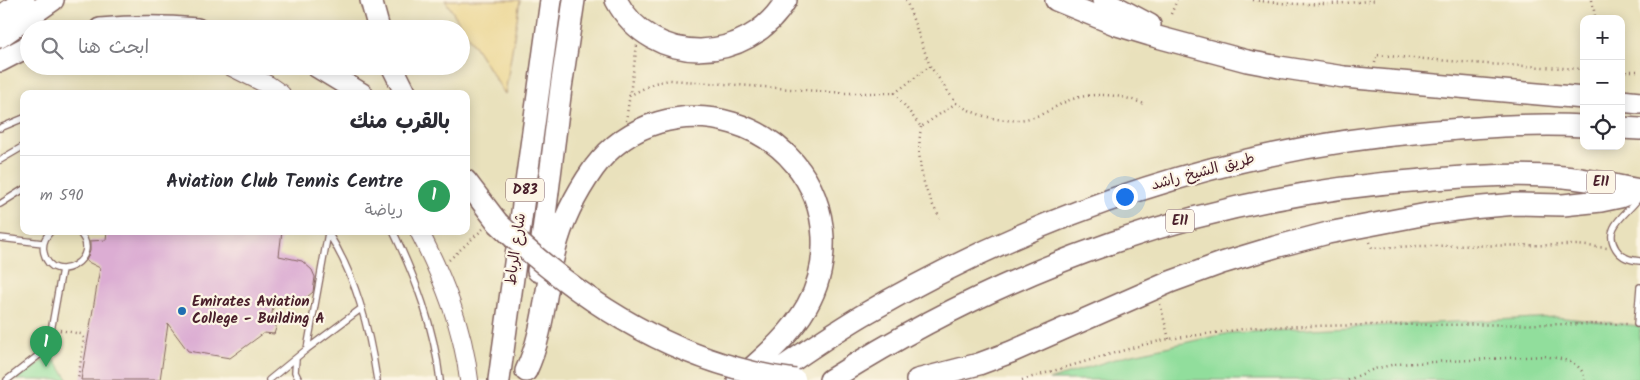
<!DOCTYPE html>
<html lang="ar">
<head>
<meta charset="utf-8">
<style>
	body { margin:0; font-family:Kalam,"Playpen Sans Arabic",sans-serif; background:#f7f7f7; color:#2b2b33; direction:rtl }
	.controls { position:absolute; right:15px; top:15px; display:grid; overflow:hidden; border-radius:10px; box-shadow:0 2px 12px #0003 }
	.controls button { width:45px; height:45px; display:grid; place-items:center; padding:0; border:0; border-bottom:1px solid #e1e1e2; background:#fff; color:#2b2b33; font:25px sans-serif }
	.you { position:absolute; left:1124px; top:196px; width:18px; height:18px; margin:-12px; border:4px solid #fff; border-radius:50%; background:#1a73e8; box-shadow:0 0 0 8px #1a73e833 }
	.badge { display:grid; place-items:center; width:32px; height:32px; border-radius:50%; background:#1f6fb2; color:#fff; font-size:16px; font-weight:700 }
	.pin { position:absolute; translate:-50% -41px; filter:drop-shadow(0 1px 2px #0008) }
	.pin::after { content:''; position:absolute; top:26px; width:18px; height:15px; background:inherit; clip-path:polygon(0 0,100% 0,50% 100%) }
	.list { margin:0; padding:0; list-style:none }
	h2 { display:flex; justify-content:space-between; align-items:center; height:65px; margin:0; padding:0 20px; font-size:21px }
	h2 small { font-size:16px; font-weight:400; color:#7c7c81 }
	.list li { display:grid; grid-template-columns:32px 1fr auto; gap:15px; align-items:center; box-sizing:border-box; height:80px; padding:0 20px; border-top:1px solid #e1e1e2 }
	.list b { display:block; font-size:19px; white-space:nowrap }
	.list p { margin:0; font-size:16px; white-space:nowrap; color:#7c7c81 }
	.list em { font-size:16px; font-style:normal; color:#7c7c81 }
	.icon { flex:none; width:28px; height:28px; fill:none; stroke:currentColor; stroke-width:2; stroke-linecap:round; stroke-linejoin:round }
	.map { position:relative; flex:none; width:1640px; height:380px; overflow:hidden; direction:ltr }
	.search { position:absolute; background:#fff; box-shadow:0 2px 12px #0003; left:20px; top:20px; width:450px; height:55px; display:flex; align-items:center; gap:12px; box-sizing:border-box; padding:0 18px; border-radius:28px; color:#7c7c81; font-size:19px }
	.panel { position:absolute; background:#fff; box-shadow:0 2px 12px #0003; left:20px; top:90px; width:450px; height:145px; border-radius:10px; direction:rtl }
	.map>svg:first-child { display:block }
	.green { fill:#91de9c; stroke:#6e7e64 }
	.sand { fill:#eeda9e; stroke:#9c7c64 }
	.building { fill:#dcadd3 }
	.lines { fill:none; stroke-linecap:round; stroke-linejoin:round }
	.service-casing { stroke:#82635e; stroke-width:8 }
	.primary-casing { stroke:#82635e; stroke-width:20 }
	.motorway-casing { stroke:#82635e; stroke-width:24 }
	.path { stroke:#82635e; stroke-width:2.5; stroke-dasharray:1 4; stroke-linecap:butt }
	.service { stroke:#fff; stroke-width:5.5 }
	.primary { stroke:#fff; stroke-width:18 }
	.motorway { stroke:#fff; stroke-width:21 }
	.motorway-bridge-casing { stroke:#82635e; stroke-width:24; stroke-linecap:butt }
	.motorway-bridge { stroke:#fff; stroke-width:21 }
	.poi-dot { fill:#1f6fb2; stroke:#fcf5e5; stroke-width:2 }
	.labels { text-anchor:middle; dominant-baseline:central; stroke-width:4.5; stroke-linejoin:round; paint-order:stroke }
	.shield { fill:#fcf5e5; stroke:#7f5f63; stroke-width:1 }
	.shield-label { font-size:14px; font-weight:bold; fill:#4a1f2b }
	.street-label { font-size:15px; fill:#4a1f2b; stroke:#fcf5e5 }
	.poi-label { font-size:15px; font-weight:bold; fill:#4a1f2b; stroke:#fcf5e5; text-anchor:start }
</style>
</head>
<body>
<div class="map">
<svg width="1640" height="380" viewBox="0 0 1640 380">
	<rect width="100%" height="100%" fill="#fcf5e5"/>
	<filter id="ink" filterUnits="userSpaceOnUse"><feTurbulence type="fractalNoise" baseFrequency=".02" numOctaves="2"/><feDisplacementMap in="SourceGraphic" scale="10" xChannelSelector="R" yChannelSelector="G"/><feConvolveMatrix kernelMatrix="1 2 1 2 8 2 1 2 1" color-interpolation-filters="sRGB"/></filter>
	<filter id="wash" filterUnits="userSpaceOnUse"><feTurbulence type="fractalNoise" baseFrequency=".0096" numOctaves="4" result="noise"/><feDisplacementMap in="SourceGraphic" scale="20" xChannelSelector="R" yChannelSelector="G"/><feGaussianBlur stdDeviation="1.12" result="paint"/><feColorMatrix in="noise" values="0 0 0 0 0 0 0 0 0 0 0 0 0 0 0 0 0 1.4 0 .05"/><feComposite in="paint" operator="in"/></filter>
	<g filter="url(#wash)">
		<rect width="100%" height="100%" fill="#e9e1bc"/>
		<path class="green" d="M1556,317L1640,326V380H1049L1124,356L1230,333Z
			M51,355L69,380H15Z"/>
		<path class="sand" d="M445,0H520L505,94Z"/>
		<g id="blocks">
			<path class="building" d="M107,231H282L279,256L302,261L312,270L315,277L313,292L307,297L295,301L274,300L271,320L275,321L276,328L274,334L264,333L230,358L188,351L168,324L160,380H81L100,268L86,261L90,251V241L106,240Z"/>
		</g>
	</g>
	<g filter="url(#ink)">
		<use href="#blocks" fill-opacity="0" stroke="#82635e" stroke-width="1"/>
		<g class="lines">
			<g class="service-casing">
				<path id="service" d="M0,128L24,118
					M0,160L24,146
					M1640,196C1630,213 1601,226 1616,249C1622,258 1630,260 1640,261
					M0,204L24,189
					M51,231C45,237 42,245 44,253C52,288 106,258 78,231
					M327,231C356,276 369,328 377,380
					M393,231C416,279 434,327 440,380
					M0,238L43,243
					M1637,324L1640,287
					M307,349L328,233
					M296,359L295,372L299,380
					M7,380L48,348L62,269
					M269,380L307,349L362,308"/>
			</g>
			<g class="primary-casing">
				<path id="primary" d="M230,66L268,85L281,94
					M419,231C443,278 463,327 469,380"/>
			</g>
			<g class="motorway-casing">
				<path id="motorway" d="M371,0L379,29
					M616,0C652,68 748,65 786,0
					M1056,0L1117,25L1150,35L1247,61L1279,67L1344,77L1584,98
					M1103,0L1150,25
					M0,17L24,0
					M100,29C133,26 164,26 197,29
					M0,37L53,0
					M0,61L29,46
					M316,66L362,94
					M392,66L406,94
					M1621,101L1640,103
					M1621,128L1640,129
					M466,181L498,223
					M538,271L561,88L574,0
					M526,371C544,333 545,290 555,250C562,221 577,192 594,168C664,74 817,119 823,237C824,261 819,285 807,306C790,336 763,358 738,380
					M499,380L551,0
					M764,380C797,358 829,335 863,315C1040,212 1231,147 1435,131C1484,127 1535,123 1584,126
					M830,380C1013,264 1206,195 1423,180C1470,176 1518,173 1564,177C1590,179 1615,186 1640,190
					M917,380L979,364L1011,352L1170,282L1222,263L1275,247L1328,233L1427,214L1471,208L1516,204L1563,205L1601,201L1620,197L1638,190"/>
			</g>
			<path class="path" d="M906,0L930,66L956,103L921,127L895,93L930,66
				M1253,0C1294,6 1336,5 1377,0
				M1592,0L1595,16L1600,19
				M1171,14L1177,0
				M1375,63L1376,55L1486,64L1584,69
				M1621,71H1640
				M629,96L654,83L670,80L845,93H895
				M956,103C981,119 1015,127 1044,113C1055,108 1064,101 1076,98C1099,92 1122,95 1144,104
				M626,121L637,45
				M921,127C916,160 922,189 940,218
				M1370,242L1372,248L1419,246L1577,245L1607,248
				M449,260L484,228
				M1160,304L1169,339
				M60,330L81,334L84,338L78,380
				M1022,380L1142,345L1169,339L1258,327L1369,325L1629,324
				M1348,380L1374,369L1396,364L1544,356C1560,359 1582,360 1585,380"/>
			<use href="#service" class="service"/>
			<use href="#primary" class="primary"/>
			<use href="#motorway" class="motorway"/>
			<g class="motorway-bridge-casing">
				<path id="motorway-bridge" d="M498,223C580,302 680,365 795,380"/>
			</g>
			<use href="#motorway-bridge" class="motorway-bridge"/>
		</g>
	</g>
	<circle class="poi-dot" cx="182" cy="311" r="5"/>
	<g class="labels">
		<g class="shield">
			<rect x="1587" y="170.5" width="28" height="23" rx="4"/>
			<rect x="506" y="178.5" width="38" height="23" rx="4"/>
			<rect x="1166" y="209.5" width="28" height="23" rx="4"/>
		</g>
		<g class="shield-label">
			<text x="1601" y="182">E11</text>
			<text x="525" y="190">D83</text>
			<text x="1180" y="221">E11</text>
		</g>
		<g class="street-label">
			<text transform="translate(1203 172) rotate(-15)">طريق الشيخ راشد</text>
			<text transform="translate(516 249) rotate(-82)">شارع الرباط</text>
		</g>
		<g class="poi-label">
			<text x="192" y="302">Emirates Aviation<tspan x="192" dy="17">College - Building A</tspan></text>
		</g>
	</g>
</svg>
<div class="controls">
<button>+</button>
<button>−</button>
<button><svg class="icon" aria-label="locate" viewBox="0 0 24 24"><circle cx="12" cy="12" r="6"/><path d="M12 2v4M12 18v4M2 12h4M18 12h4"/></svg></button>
</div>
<div class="you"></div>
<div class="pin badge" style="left:46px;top:367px;background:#2e9e5b">1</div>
<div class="search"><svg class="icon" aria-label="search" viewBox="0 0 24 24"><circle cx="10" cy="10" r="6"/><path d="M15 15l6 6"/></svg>ابحث هنا</div>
<section class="panel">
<h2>بالقرب منك<small></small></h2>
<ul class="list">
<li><span class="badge" style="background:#2e9e5b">1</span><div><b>Aviation Club Tennis Centre</b><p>رياضة</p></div><em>590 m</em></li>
</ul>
</section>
</div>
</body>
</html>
